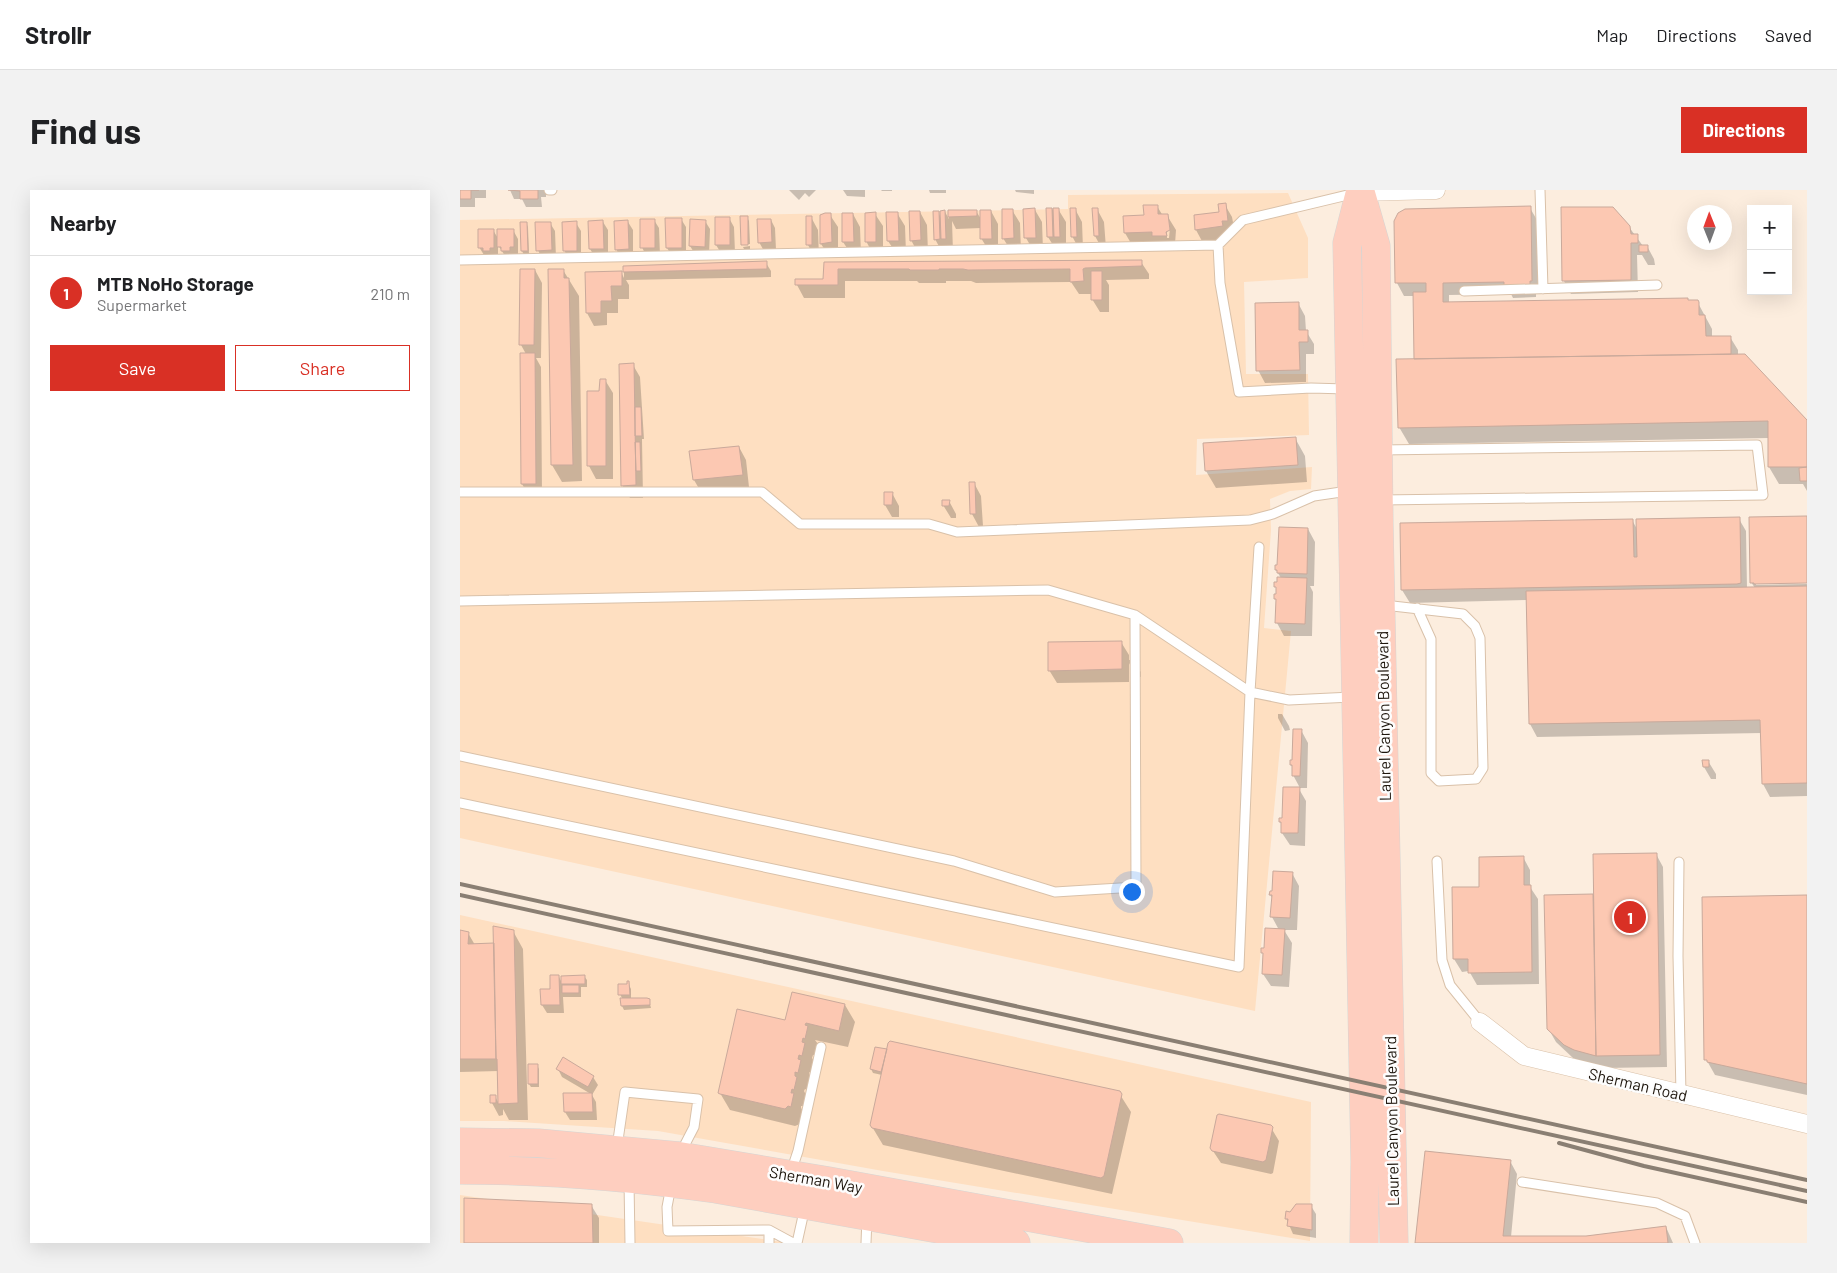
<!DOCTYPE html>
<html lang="en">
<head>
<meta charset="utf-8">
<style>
	body { margin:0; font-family:Barlow,sans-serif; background:#f2f2f2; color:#202124 }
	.controls { position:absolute; right:15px; top:15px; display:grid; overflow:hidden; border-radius:0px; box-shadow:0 5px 20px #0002 }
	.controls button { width:45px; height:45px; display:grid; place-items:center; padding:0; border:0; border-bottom:1px solid #e0e0e0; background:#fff; color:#202124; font:25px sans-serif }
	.compass { position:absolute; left:1227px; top:15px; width:45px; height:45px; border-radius:50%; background:#fff; box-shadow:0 5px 20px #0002; rotate:359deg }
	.you { position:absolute; left:671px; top:701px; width:18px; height:18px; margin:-12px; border:4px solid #fff; border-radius:50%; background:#1a73e8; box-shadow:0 0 0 8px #1a73e833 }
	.badge { display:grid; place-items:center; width:32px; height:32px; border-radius:50%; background:#d93025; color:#fff; font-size:16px; font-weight:700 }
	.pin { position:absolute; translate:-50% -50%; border:2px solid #fff; box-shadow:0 1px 5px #0006 }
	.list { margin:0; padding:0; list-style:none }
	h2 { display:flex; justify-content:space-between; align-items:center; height:65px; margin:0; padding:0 20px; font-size:21px }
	h2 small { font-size:16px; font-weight:400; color:#757577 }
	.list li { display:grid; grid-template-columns:32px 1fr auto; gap:15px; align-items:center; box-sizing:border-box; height:75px; padding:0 20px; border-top:1px solid #e0e0e0 }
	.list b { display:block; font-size:19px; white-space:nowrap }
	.list p { margin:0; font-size:16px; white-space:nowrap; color:#757577 }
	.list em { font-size:16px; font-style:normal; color:#757577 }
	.actions { display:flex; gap:10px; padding:15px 20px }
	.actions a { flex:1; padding:11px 0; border:1px solid #d93025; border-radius:0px; text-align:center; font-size:18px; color:#d93025 }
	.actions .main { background:#d93025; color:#fff }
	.map { position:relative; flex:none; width:1347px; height:1053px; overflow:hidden; border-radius:0px }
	header { display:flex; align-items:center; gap:30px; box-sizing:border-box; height:70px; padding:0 25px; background:#fff; border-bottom:1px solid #e0e0e0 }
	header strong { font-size:24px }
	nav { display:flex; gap:28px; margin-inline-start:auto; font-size:18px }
	.intro { display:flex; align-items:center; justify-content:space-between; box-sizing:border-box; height:120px; padding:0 30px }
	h1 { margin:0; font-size:35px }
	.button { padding:12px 22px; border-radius:0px; background:#d93025; color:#fff; font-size:18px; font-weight:700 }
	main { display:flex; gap:30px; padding:0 30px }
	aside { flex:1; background:#fff; border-radius:0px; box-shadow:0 5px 20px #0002 }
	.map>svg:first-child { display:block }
	.built { fill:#fedfc1 }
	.shadow { fill:#0003; fill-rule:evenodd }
	.building { fill:#fcc8b2; stroke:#c9a99b }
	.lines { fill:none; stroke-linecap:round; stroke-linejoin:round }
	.service-casing { stroke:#d9c1a9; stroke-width:11 }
	.minor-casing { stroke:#d9c1a9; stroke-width:19 }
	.primary-casing { stroke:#d6d5d3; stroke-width:29 }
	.service { stroke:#fff; stroke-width:9 }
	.minor { stroke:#fff; stroke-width:18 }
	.primary { stroke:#fecebf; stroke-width:28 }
	.rail { stroke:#8a7f73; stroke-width:4 }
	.labels { text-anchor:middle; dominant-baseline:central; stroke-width:5; stroke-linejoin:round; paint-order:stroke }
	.street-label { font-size:16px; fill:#1e160d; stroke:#fdfdfd }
</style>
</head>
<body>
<header>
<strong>Strollr</strong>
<nav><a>Map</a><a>Directions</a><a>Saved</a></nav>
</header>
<div class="intro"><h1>Find us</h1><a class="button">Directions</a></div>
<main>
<aside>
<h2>Nearby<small></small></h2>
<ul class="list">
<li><span class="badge">1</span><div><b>MTB NoHo Storage</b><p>Supermarket</p></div><em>210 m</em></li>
</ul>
<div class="actions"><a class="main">Save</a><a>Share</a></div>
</aside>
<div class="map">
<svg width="1347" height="1053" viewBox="0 0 1347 1053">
	<rect width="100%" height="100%" fill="#fcedde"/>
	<path class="built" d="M828,3L848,48V88L784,92L786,184H848L849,245L737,249L736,285L852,277L851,299L830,301L810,309L811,340L804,438L831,441L795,821L0,648V30L608,19V5Z
		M0,725L851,912L850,1051L423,981L198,941L44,931H0Z
		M0,1005L329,1053H0Z"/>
	<path class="shadow" d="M0,0H26V8H15V17H0Z
		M50,0H86V7H81L82,17H66L62,9H54Z
		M329,0H356L349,7L345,3L339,10Z
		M383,0H405V7L387,6Z
		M421,0H432V1H422Z
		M469,0H486V3H470Z
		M555,0H574V4L556,2Z
		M765,15L772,27L775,43L769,49L743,53L736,40L735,26L760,24Z
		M697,16L703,26L708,27L716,40L715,54L672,55L665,43ZM707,37H710L709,48H707Z
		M1070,18L1077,30L1079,104H1076V107L1053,108L1051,104L989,105V113L1228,112L1238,113L1252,139V148L1270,147L1278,160V165L1347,232V301L1343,294H1319L1309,277V248L949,254L939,237L955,170L954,106H944L937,93V27Z
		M598,19L606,32V59L596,60L588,47V20Z
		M615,19L622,32L623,59H619L612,46Z
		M637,19L644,32L646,58L642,59L635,46Z
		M552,20L560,33L561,61H551L543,48Z
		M575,20L582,32L583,60H573L566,48Z
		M516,21L521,29L531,21L538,34V61H529L521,48V38L496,39L492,31L493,62H482L475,49L478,22L481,28L485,22L489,29V22Z
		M460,22L467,35L468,63H458L451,50Z
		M437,23L445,36L446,63H436L428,51Z
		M393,24L400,37L401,64H391L383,52Z
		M415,24L423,36V64H413L406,51Z
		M370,25L378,37V65L369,66L361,54Z
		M287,27L289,31L290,54H282Z
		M351,27L358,40L359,67L355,68L348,55Z
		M269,28L274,37L275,63H261L256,55Z
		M221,29L226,37V66H212L207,58Z
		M194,30L199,38L200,66H186L182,57Z
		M311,30L315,38L316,60L304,61L299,52Z
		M231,31H245L250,39L249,65L235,64L230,56Z
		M143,32L148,40V67H135L130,59Z
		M168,32L173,40V67L161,68L156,59Z
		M66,33L68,37L69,64L64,65L62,61Z
		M90,33L95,41L96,68L82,69L78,60Z
		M116,33L121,41V68L109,69L104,60Z
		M1169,37L1183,56H1187L1194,69L1195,75H1188L1182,65H1177L1178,102L1111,104L1104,91Z
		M33,40L39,50L53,40L58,49V65L47,69L38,55V66L24,65L19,57Z
		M290,56V59H284L283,57Z
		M681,72L689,84V89L646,90L649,95V122H640L632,109V104H619L611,92L516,93L511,91H486V93H459L457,91H385V108H344L337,95L365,90V74Z
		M306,73L311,81V87L166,90L169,95V109H158V123H147V135L134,136L127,123L161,82L164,88V78Z
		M75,80L82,93L81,168H76L81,177L82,306H69L62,294L66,164L61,155Z
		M103,80L119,106L122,291L102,292L92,275Z
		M838,113L845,126L846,141L854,154V164H846V192L805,193L798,180Z
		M173,175L180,187L184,249H182L183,308H170L162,295Z
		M145,190L153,203V289H136L129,276L141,202Z
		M835,248L845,266L847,292L756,298L746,281Z
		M279,257L286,270L289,297L241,302L234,290Z
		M514,293L521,306L523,336L519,337L512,324Z
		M432,303L439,316V327H432L425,315Z
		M489,311L496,324V328H491L483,315Z
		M1347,327V392L1296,393V395L1347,394V606L1310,607L1303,594L1302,543L1077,547L1070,534L1068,410L950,413L942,400L1172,330L1177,339L1279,329L1286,341L1287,398H1295L1291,392Z
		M848,339L855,352L854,396H850L853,402L852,446H824L817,433V412L815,408L817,405L818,400L816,397L821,388L816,380Z
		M661,452L669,465V470H673L681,482V487H677L669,473V492L597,493L589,480Z
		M818,524H822L829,536L830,540L825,541L818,528Z
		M841,540L848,553L847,598H840L833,585V578L831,575L834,571Z
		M1248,571L1256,584V589H1251L1244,577Z
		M839,599L846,611L845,656L830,655L822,643L823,636L820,632L821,629H823Z
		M1196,664L1203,677L1207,877L1144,878L1122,872L1113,868L1096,852L1088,838L1086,706L1135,705Z
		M1063,667L1070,680V697L1078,709L1079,794L1017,795L1009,781L1002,782L994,769L1020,698Z
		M832,683L839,696L837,740H824L832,753L829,797L811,796L803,784L804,766L803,762L819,740L812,727L813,709L810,705Z
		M1347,707V905L1255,885L1246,869Z
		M0,741L8,743L15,755L33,754L53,741L63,759L68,930H49L43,919V925L39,926L32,913L35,906L39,914V881L0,882Z
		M124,786L127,790V797H121V807H103L104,823H87L82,815V800H92L99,787L102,793Z
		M169,795L171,799V810H189L191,818L164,820L162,816L163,810L160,804Z
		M385,815L395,832L388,857L355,850L358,854L355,865H353L352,868L354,871L351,883L349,882L350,888L347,900L345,899L344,901L346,905L344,916H341V918L343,921L340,934L335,936L270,920L260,903L326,831Z
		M416,858L659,903L671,922L652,1004L423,955L411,935L422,885L413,883L411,879Z
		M77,875L79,879V897H71L69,894Z
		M98,879L133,887L138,895L132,905L136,912L137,930H110L105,922V905L131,904L102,887Z
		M810,936L819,951L813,983L811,984L761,973L751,958Z
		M1050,971L1057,984L1051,1047H1126L1206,1037L1213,1053H956Z
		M131,1015L139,1028V1053H6Z
		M851,1016L856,1024V1048L833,1044L826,1028L830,1023Z"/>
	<path class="building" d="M0,0H19H11V9H0Z
		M48,0H78V9H60V1Z
		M766,13L768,31H762L763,36L735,40L734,25L759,22L758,14Z
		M683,15H698V24H708L710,40L706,42L707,46H692V42L664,43L663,26L684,25Z
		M1071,16L1072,91H1070V95H1044V92L983,93V112L1228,108V110H1238L1239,112V125H1245L1246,146H1271V164L954,169L953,102H966V93H935L934,31L938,23L945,19Z
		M1101,17H1153L1170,36L1171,44H1178V53H1171V90L1102,91Z
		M575,18L576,48H564L563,19Z
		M586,18H592L593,47H587Z
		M593,18H599L600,47H594Z
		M610,18H616L617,47H611Z
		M632,18H638L639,46H634Z
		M542,19H553L554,48L542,49Z
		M485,20L486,49H481L480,21Z
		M488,20H517V26L488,27Z
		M520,20H531L532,49H520Z
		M449,21H460L461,50L450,51Z
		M473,21H479L480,49L474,50Z
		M416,22V52H405V23Z
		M426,22H438L439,51H427Z
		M365,23H371L372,52L360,54V25Z
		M382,23H393L394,52H382Z
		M280,26H288V55H281Z
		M346,26H352V55H346Z
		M255,27H270V55H255Z
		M205,28H222V58H206Z
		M180,29H195V58H180Z
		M230,29L246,30L245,57L229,56Z
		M297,29H311L312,52L298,53Z
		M143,30L144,59H129L128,31Z
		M168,30L169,59L155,60L154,31Z
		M117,31V61H103L102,32Z
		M60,32H67L68,61H61Z
		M75,32H91L92,60L76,61Z
		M18,39H34V58H30V61H23V58H18Z
		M37,39H54V57H50V61H41V57H37Z
		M1179,55H1188V62H1179Z
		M682,70V76L625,78L623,79L624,91L610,92V79L508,80L503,79H479V80H450L449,79H378V95H335V89H363L364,72Z
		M307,71V79L163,82V76Z
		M60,79H75L74,155H59Z
		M88,79H104V88H109L113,275H91Z
		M162,81V96H151L152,111H141V123H126L125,82Z
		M631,81H642V110H631Z
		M839,112V140H848V152H839L840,180L796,181L795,113Z
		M60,163H75L76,294H61Z
		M1285,164L1347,230V277H1308V231L938,238L936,169Z
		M174,173L176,295L161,296L159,174Z
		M140,189H146V276H127V201H139Z
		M175,217H181L182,246H175Z
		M836,247L838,275L745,281L743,253Z
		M175,252H180L181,281H176Z
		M279,256L283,285L233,290L229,261Z
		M1347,277V291H1340L1339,278Z
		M509,292H515L516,324H510Z
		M424,302H433L432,315H424Z
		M482,310H490L489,316H482Z
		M1347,326V393L1294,394V393H1290L1289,327Z
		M1280,327L1281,393L1277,394L941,400L940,333L1173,329L1174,367H1177L1176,329Z
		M819,337L848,338L847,384L817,383V380H815V375H817Z
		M817,387L847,388L845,434L815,433L816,409H814V404H816V397H814V392H817Z
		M1347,396V593L1302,594L1300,530L1069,534L1066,401Z
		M662,451V479L588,481V452Z
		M833,539H842L840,586H832V575H830V570H832Z
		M1242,570H1249V577H1243Z
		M823,597H840L838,643H821V632H819V628H822Z
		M1197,663L1200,865L1136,866L1133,664Z
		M1064,666V695H1071L1072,782L1008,783V769H993L992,697H1019V667Z
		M813,681L833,682L830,728L810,727L812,705H809L810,701H812Z
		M1133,704L1136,866L1114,860L1104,855L1087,839L1084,705Z
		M1347,705V894L1247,872V870H1244L1242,707Z
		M33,736L54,740L58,913L38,914L37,869H36Z
		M805,738L825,739L822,785L802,784L803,763H801V758H804Z
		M0,740L9,742L8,754L34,753L36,869H0Z
		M90,785H99L100,815H81L80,799H90Z
		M125,785V794H101V786Z
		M167,791H169L170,805H158V794H167Z
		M102,795H119V803H102Z
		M332,802L385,814L379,841L346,833L345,835L348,836L345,849L343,848L342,852L345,853L342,866L339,865L338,869L341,870L338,883L335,882V886L337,887L334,900L332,899L331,903H334L331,917L328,916L325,919L260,904L258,903L277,819L325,830Z
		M160,808H187L190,809V815L161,816Z
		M430,851L660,901L662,904L644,986L641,988L412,938L410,935L428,853Z
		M415,857L427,859L421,882L410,879Z
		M103,867L134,886L128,897L96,879Z
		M68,874H78V894H68Z
		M103,903H132L133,922H104Z
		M30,905H36V913H30Z
		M759,924L811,935L813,937L806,970L803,972L752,961L750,958L757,925Z
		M965,961L1051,970L1043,1046H1126L1206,1036L1208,1053H955Z
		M4,1008L132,1014L133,1053H4Z
		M836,1014H852V1040L827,1036L828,1029H825L826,1021L830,1022Z"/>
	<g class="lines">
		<g class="service-casing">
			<path id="service" d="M89,0H92
				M1080,0L1083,99
				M758,55L760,93L779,202L851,198L886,199
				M0,70L758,55L783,30L896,3
				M1004,101L1197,95
				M920,260L1297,255L1303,305L921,310
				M0,302H302L340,334H469L497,342L790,330L813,324L854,306L888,301
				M0,411L588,400L675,425L790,502L799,357
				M924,415L1003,424L1015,436L1020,448L1023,578L1016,589L979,591L971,583V449L957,418
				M0,566L494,671L595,702L676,697L675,425
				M0,613L779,777L790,502L829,510L892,507
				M977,671L982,770L990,795L1020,832
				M1219,672L1218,766L1221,904
				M157,957L165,902L238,909L234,937L220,964
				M331,982L338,961L361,857
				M169,991L170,1053
				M1062,992L1197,1013L1225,1026L1235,1053
				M211,996L207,1017L208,1041L309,1040L333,1053
				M309,1040V1053
				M337,1053L345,1017
				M406,1053L407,1028"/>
		</g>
		<g class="minor-casing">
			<path id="minor" d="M900,2L976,0
				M1020,832L1064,866L1347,934"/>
		</g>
		<g class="primary-casing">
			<path id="primary" d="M900,0L916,56L919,333L934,1053
				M900,2L887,53L905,972L904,1053
				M0,952L78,953L219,966L369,991L709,1053
				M0,980C86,980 171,987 256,999L556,1053"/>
		</g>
		<use href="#service" class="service"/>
		<use href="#minor" class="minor"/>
		<use href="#primary" class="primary"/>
		<path class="rail" d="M0,694L1347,990
			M0,705L1347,1001
			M1099,953L1184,976L1347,1012"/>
	</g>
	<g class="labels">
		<g class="street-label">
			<text transform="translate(923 526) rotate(-91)">Laurel Canyon Boulevard</text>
			<text transform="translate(1178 894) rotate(13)">Sherman Road</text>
			<text transform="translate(931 931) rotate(-91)">Laurel Canyon Boulevard</text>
			<text transform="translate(356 989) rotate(10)">Sherman Way</text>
		</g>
	</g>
</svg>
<div class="controls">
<button>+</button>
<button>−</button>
</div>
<svg class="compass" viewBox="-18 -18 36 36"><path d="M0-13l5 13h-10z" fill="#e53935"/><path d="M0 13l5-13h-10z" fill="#757577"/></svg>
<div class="you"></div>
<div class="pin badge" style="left:1170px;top:727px">1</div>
</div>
</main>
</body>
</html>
